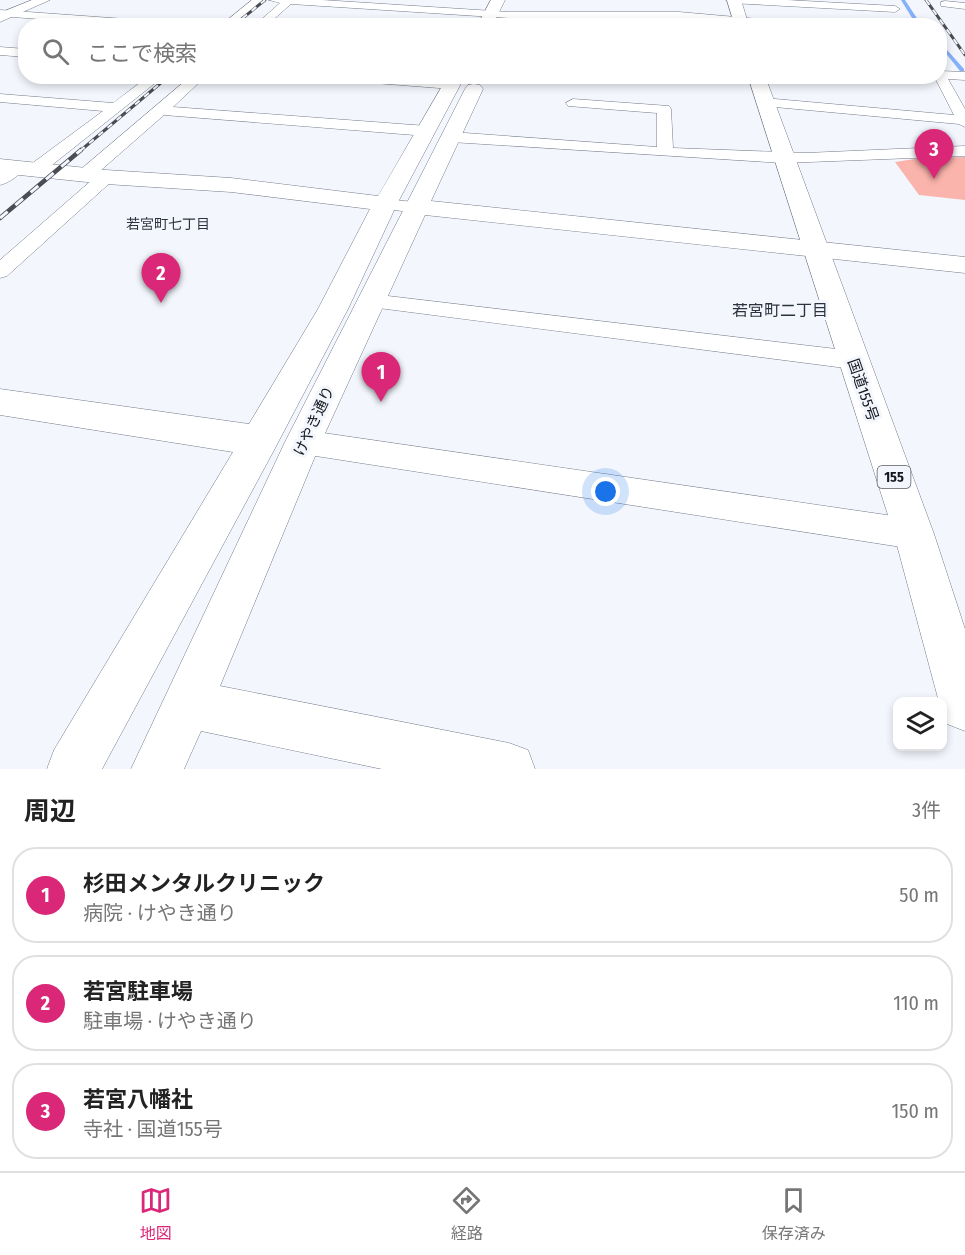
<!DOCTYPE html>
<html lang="ja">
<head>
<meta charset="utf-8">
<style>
	body { margin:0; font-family:"Fira Sans Condensed","Noto Sans JP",sans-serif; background:#f2f2f2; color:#222 }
	.controls { position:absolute; right:18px; bottom:18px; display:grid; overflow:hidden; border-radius:12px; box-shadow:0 3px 9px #0003 }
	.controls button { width:54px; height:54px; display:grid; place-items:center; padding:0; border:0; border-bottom:2px solid #e0e0e0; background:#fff; color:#222; font:30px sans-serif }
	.you { position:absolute; left:606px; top:492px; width:21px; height:21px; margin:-15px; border:4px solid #fff; border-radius:50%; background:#1a73e8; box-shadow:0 0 0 9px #1a73e833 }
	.badge { display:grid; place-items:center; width:39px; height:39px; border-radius:50%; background:#db2777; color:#fff; font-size:20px; font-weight:700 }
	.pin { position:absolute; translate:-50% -50px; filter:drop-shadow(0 2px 3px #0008) }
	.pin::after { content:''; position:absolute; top:32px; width:21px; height:18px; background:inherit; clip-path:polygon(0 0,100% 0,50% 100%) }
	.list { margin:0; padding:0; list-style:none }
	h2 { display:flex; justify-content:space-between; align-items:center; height:78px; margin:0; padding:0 24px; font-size:26px }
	h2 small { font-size:20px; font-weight:400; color:#767676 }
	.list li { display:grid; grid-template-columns:39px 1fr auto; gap:18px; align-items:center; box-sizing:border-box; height:96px; margin:0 12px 12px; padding:0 12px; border:2px solid #e0e0e0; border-radius:24px }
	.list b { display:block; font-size:22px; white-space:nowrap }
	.list p { margin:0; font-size:20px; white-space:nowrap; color:#767676 }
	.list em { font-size:20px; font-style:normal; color:#767676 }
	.icon { flex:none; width:33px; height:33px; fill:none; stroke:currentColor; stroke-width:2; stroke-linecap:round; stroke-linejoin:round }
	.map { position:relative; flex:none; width:965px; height:769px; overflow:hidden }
	.search { position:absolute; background:#fff; box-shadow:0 3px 9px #0003; left:18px; right:18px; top:18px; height:66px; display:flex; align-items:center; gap:15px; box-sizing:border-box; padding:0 21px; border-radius:24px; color:#767676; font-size:22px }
	.sheet { height:402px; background:#fff }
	nav { display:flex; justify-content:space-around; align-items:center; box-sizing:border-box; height:84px; border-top:2px solid #e0e0e0; background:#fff; font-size:16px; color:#767676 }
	nav a { display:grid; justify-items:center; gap:3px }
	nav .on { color:#db2777 }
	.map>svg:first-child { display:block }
	.green { fill:#fbb4ac }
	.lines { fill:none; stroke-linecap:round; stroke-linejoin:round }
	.stream { fill:#85b0fa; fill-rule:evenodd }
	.street-casing { stroke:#737b89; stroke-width:1 }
	.secondary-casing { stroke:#737b89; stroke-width:1 }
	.highway-casing { stroke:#737b89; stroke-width:1 }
	.street { fill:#fff; fill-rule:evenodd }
	.secondary { fill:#fff; fill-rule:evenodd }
	.highway { fill:#fff; fill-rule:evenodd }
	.rail-far1-casing { stroke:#4a4d53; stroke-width:3 }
	.rail-casing { stroke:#4a4d53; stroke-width:4.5 }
	.rail-far1 { stroke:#f3f7fd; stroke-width:2; stroke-dasharray:6; stroke-linecap:butt }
	.rail { stroke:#f3f7fd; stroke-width:3; stroke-dasharray:10; stroke-linecap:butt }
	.labels { text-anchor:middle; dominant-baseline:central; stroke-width:6; stroke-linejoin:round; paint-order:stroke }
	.far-neighbourhood-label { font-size:14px; fill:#2c333f; stroke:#f3f7fd }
	.shield { fill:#f3f7fd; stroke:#585b61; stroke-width:1.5 }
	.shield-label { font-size:14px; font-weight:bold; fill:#15181e }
	.street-label { font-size:15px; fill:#15181e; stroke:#f3f7fd }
	.neighbourhood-label { font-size:16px; fill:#2c333f; stroke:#f3f7fd }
</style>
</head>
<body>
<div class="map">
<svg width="965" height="769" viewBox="0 0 965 769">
	<rect width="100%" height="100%" fill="#f3f7fd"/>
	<path class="green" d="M965,157V200L919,195L895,162L921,158Z"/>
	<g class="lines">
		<path class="stream" d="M901,0H905L922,26H917Z
			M940,42L964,69V71H960L940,46Z"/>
		<g class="street-casing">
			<path id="street" d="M252,0H263L233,26H220Z
				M269,0H322L509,12H679L803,23L808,26H760L679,18H509L291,4L266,26H254L280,3Z
				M726,0H787L895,6L900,9L895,12L731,3Z
				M945,1L965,3V9L941,6V2Z
				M0,10L181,23L186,26H128L0,16Z
				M0,47L26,49V57L0,55Z
				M940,71L965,72V80L948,79L965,109V127L959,124L764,106L757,102L764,98L954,115L934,76H940Z
				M149,76H164L42,173H30L28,169L30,165L103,111L0,102V94L113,103Z
				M191,76H206L173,107L427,126L435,131L427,136L164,115L92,178H80L77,174L80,170Z
				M330,76H394L452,81L459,85L452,89L336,80Z
				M573,99L669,106L671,109L673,148L806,153L965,146V156L783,163L451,142L443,137L451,132L657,147V113L568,106L566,103Z
				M17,162L23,163L25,167C20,175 9,183 0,185V172Z
				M106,172L112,173L115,177L112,181L7,276L0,278V260L100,173Z
				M385,199L424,203L426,207L424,211L417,213L379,208L376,204L379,200Z
				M371,294L853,351L862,354L865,360L862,366L853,369L363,306L360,301L363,296Z
				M303,430L914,519L925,523L930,534L925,545L914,549L303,454L293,450L289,442L293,434Z"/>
		</g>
		<g class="secondary-casing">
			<path id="secondary" d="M32,0H50L0,22V13Z
				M491,0H505L492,26H477Z
				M448,76H465L397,204L348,309L273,452L102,769H47L54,750L233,452L0,415V389L249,424L318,309L370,209L231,192L106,184L0,173V159L106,170L231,178L378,196Z
				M474,84L480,85L483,89L431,201L965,257V273L425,215L321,442L220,686L509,743L528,750L535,769H382L201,731L184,769H131L285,442L465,89L468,85Z"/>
		</g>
		<g class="highway-casing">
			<path id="highway" d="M727,0H741L749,26H735Z
				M748,76H765L934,534L965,629V731L947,724L942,712V702H939L894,534Z"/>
		</g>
		<use href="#street" class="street"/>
		<use href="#secondary" class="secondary"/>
		<use href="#highway" class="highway"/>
		<g class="rail-far1-casing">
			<path id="rail-far1" d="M926,0L965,55
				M233,26L265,0
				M80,151L169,76"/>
		</g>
		<g class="rail-casing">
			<path id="rail" d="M0,218L81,150"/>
		</g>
		<use href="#rail-far1" class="rail-far1"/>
		<use href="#rail" class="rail"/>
	</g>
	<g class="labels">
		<g class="far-neighbourhood-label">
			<text x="168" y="224">若宮町七丁目</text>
		</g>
		<rect class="shield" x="877.5" y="466" width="33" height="22" rx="4.5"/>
		<g class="shield-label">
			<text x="894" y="477">155</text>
		</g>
		<g class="street-label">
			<text transform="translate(863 390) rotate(71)">国道155号</text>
			<text transform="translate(314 421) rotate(-65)">けやき通り</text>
		</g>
		<g class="neighbourhood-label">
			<text x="780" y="310">若宮町二丁目</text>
		</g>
	</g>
</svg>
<div class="controls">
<button><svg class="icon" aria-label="layers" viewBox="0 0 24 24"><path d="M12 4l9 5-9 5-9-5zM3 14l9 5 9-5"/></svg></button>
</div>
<div class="you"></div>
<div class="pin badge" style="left:381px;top:402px">1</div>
<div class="pin badge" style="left:161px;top:303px">2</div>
<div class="pin badge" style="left:934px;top:179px">3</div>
<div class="search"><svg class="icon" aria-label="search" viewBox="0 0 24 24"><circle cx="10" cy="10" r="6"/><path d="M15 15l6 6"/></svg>ここで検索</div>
</div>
<section class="sheet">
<h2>周辺<small>3件</small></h2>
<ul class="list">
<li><span class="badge">1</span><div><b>杉田メンタルクリニック</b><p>病院 · けやき通り</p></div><em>50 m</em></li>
<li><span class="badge">2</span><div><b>若宮駐車場</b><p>駐車場 · けやき通り</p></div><em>110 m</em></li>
<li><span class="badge">3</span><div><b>若宮八幡社</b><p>寺社 · 国道155号</p></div><em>150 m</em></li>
</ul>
</section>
<nav>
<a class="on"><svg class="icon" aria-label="map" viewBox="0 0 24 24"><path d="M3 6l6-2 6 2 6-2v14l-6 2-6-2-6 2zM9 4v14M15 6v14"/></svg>地図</a>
<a><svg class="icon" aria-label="directions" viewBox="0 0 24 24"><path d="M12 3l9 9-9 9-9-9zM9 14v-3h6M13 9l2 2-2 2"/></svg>経路</a>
<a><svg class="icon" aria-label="saved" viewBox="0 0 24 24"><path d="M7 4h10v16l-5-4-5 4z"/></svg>保存済み</a>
</nav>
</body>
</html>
